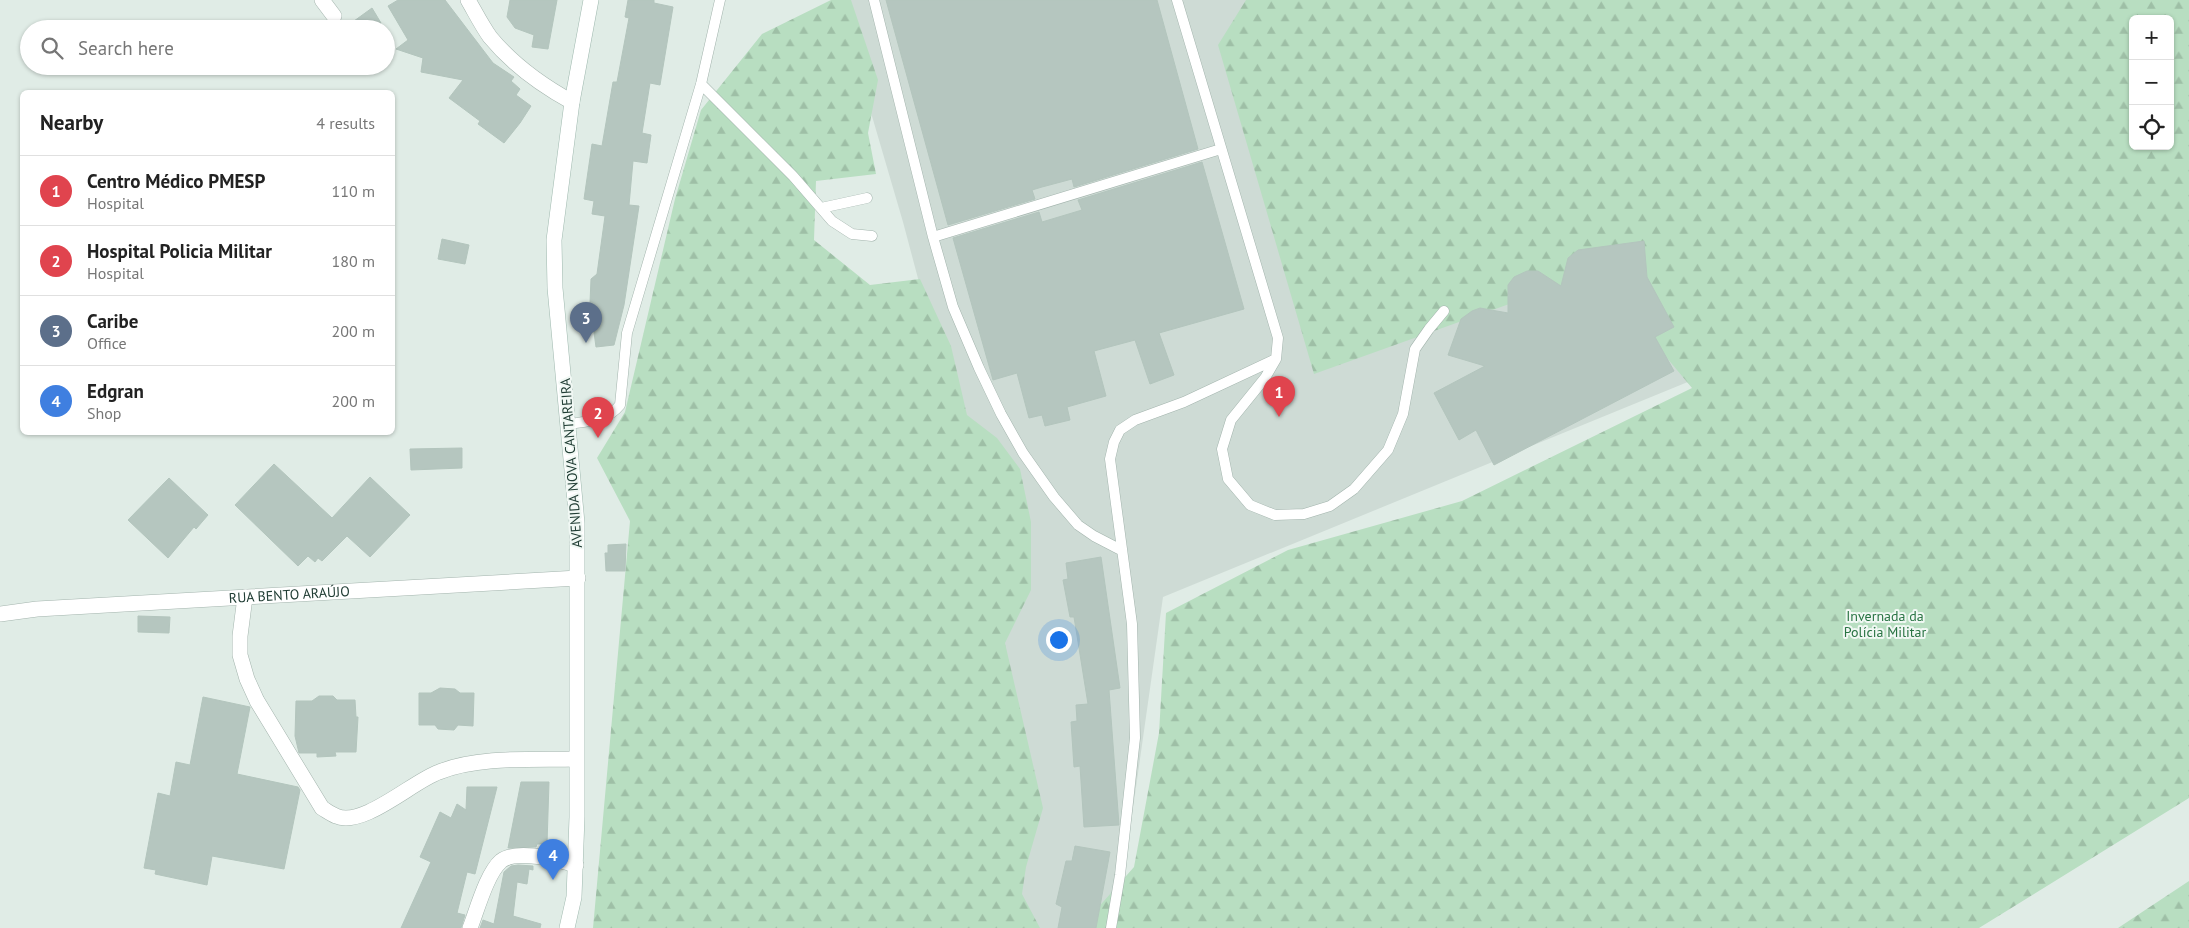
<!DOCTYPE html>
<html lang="en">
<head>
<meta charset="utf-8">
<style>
	body { margin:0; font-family:"PT Sans",sans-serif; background:#f6f6f6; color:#222 }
	.controls { position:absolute; right:15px; top:15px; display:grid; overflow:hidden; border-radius:8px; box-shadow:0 1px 4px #0004 }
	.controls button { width:45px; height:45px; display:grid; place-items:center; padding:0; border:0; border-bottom:1px solid #e0e0e0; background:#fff; color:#222; font:25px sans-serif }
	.you { position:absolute; left:1058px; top:639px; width:18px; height:18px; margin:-12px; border:4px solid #fff; border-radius:50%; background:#1a73e8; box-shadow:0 0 0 8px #1a73e833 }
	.badge { display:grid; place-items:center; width:32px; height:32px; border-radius:50%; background:#2563eb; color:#fff; font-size:16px; font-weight:700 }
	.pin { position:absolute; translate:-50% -41px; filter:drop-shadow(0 1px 2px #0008) }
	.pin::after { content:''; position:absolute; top:26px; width:18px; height:15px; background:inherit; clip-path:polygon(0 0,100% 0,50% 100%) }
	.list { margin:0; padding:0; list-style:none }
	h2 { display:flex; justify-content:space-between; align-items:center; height:65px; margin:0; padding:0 20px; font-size:21px }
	h2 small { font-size:16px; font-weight:400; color:#767676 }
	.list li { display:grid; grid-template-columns:32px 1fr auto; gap:15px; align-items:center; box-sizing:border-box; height:70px; padding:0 20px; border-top:1px solid #e0e0e0 }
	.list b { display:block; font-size:19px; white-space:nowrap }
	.list p { margin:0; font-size:16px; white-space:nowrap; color:#767676 }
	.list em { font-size:16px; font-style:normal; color:#767676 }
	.icon { flex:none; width:28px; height:28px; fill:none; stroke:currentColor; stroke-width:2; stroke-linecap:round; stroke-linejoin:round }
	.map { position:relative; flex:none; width:2189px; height:928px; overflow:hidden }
	.search { position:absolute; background:#fff; box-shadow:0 1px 4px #0004; left:20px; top:20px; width:375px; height:55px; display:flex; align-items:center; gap:12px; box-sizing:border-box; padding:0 18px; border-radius:28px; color:#767676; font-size:19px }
	.panel { position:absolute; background:#fff; box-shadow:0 1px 4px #0004; left:20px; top:90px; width:375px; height:345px; border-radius:8px }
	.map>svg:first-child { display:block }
	.built { fill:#cedbd5 }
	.forest { fill:url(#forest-firs); fill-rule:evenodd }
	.building { fill:#b5c6bf; stroke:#b3c5bd }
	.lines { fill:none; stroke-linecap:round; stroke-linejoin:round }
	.lane-casing { stroke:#a3b4ad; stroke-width:11 }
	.street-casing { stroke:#a3b4ad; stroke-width:16 }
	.secondary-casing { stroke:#9eb8ae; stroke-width:16 }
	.lane { stroke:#fff; stroke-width:10 }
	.street { stroke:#fff; stroke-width:15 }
	.secondary { stroke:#fff; stroke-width:15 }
	.labels { text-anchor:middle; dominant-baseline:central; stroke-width:4; stroke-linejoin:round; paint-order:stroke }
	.street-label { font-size:14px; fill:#203d34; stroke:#f1f8f4 }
	.park-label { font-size:14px; fill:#297443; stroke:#f1f8f4 }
</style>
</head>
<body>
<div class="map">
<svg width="2189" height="928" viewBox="0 0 2189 928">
	<defs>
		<pattern id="forest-firs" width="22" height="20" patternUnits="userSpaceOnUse" patternTransform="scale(1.25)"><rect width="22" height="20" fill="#b8dec1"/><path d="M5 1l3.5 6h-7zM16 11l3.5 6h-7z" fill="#9ebfa6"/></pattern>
	</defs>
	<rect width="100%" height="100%" fill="#e0ece6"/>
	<path class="built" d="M838,0H1322L1630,195L1744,359L1163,597L1116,928H933L970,474L903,222Z"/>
	<path class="forest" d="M831,0H851L878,80L868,133L876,174L816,181L814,240L870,285L920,279L951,346L967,415L997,438L1020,469L1031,522V590L1005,643L1043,808L1026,867L1022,894L1040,928H593L630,521L597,458L625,412L675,199L701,110L762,34Z
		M1246,0H2189V798L1979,928H1080L1134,867L1159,733L1166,613L1288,550L1462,501L1692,388L1596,273L1314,374L1218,45ZM2133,19H2170V146H2133Z
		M2189,881V928H2118Z"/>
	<path class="building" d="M398,0H445L493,63L514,77L511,81L520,89L516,95L531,106L520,123L504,143L478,124L480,121L449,98L463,80L421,72L423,58L396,49L408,40L388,6Z
		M510,0H557L548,49L532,47L534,35L515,28L507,17Z
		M628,0H654V3L673,7L660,85L650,83L642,133L651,135L647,163L633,161L629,205L639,206L624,305L614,345L596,347L590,303L591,279L597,274L605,216L592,214L594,201L584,199L592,144L602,146L613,82H617L629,18L625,17Z
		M886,0H1157L1198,149L1074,187L1072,179L1042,187L1032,190L1035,199L948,225Z
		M372,8L381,23L372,29H343Z
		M1202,162L1244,309L1159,333L1174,375L1150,384L1135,340L1094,351L1106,396L1067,407L1070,420L1045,426L1042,415L1029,418L1017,373L993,380L953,238L1039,212L1042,222L1082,210L1078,200Z
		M442,239L469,245L465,264L438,259Z
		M1644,241L1647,277L1674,327L1655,337L1674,371L1494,465L1476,430L1459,440L1434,393L1485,366L1448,355L1461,319L1472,311L1480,308L1508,313V285L1514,277L1527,271H1538L1561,286L1568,258L1578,250Z
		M462,448V468L411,470L410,449Z
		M274,464L332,518L370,477L410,515L370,557L347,536L322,561L318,558L315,562L308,556L298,566L235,505Z
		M169,478L208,515L196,529L194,527L168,558L128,520Z
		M626,544L625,571H606L605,553H608V545Z
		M1101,557L1120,688L1109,690L1119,825L1084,827L1080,766L1074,767L1071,722L1077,721L1076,705L1088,704L1074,617H1070L1063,580L1068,579L1066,563Z
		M138,616L170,617L169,633L138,632Z
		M440,688L455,689L460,693H474L473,726L458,725L454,730L438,729L435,725H419V693H431Z
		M319,696H333L337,700H355L356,717H358L356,752H335L336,756L317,757V753H299L295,736L296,701H312Z
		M203,697L250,707L237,774L298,787L300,790L284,869L212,856L207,885L155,874L156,870L144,868L158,793L170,796L176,762L190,765Z
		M521,782H549L547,844H537L536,847L508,848Z
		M467,787H497L475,874L467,872L457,913L465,915L461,928H401L431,862L420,857L440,812L451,818L457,804L466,810Z
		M1075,846L1110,852L1096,928H1058L1062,907L1056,904L1066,861H1072Z
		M518,865L533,866V870L529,869L527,884L517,882L513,916L541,924L540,928H480L483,920L494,924L504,872L511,866Z"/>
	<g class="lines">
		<g class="lane-casing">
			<path id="lane" d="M874,0L933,237L953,307L979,368L1001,414L1023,453L1054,497L1078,525L1094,536L1121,550
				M1177,0L1278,338L1276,359L1265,378L1231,420L1222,449L1228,479L1250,505L1275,515L1304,514L1330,506L1354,489L1388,450L1403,414L1415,349L1429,329L1444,311
				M701,84L793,176L832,221L852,234L872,236
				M821,208L867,198
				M933,237L1221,149
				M569,424C589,421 607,421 620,405L627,333L701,84L720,0
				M1111,928L1120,875L1135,738L1132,624L1110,459L1114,442L1120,430L1135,420L1184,402L1276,359"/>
		</g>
		<g class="street-casing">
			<g id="street">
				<path d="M322,0L334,16"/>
				<path d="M468,0C475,12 482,26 490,37C513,65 541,85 572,102"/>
				<path d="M245,597L240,636V655L247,679L257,701L322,808C327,811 331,814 336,816C363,828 413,781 439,772C479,756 533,760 576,759"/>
				<path id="s1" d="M0,614L37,609L578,578"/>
				<path d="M470,928C477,910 487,873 501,861C516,849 559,860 576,865"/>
			</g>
		</g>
		<g class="secondary-casing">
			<path id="secondary" d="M567,928L574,897L577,817V523L555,288L554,240L572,102L591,0"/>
		</g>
		<use href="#lane" class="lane"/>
		<use href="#street" class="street"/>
		<use href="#secondary" class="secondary"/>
	</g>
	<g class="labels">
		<g class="street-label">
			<text transform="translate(571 463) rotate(-94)">AVENIDA NOVA CANTAREIRA</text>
			<text stroke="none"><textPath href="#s1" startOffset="290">RUA BENTO ARAÚJO</textPath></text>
		</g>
		<g class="park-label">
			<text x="1885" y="616">Invernada da<tspan x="1885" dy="16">Polícia Militar</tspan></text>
		</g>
	</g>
</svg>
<div class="controls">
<button>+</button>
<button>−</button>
<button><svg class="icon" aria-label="locate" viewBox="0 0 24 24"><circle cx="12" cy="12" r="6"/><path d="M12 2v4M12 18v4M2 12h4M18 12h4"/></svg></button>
</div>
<div class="you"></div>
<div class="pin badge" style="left:1279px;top:417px;background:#e0444e">1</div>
<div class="pin badge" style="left:598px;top:438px;background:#e0444e">2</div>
<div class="pin badge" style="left:586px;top:343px;background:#5c6f8a">3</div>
<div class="pin badge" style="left:553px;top:880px;background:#3f7fe0">4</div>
<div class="search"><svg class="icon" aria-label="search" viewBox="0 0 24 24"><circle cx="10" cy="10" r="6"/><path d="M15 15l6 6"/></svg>Search here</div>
<section class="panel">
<h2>Nearby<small>4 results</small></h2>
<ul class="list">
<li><span class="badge" style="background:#e0444e">1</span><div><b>Centro Médico PMESP</b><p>Hospital</p></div><em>110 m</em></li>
<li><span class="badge" style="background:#e0444e">2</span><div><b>Hospital Policia Militar</b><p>Hospital</p></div><em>180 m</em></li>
<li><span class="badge" style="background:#5c6f8a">3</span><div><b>Caribe</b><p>Office</p></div><em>200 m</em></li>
<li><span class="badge" style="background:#3f7fe0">4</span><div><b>Edgran</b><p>Shop</p></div><em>200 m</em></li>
</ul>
</section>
</div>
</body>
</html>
